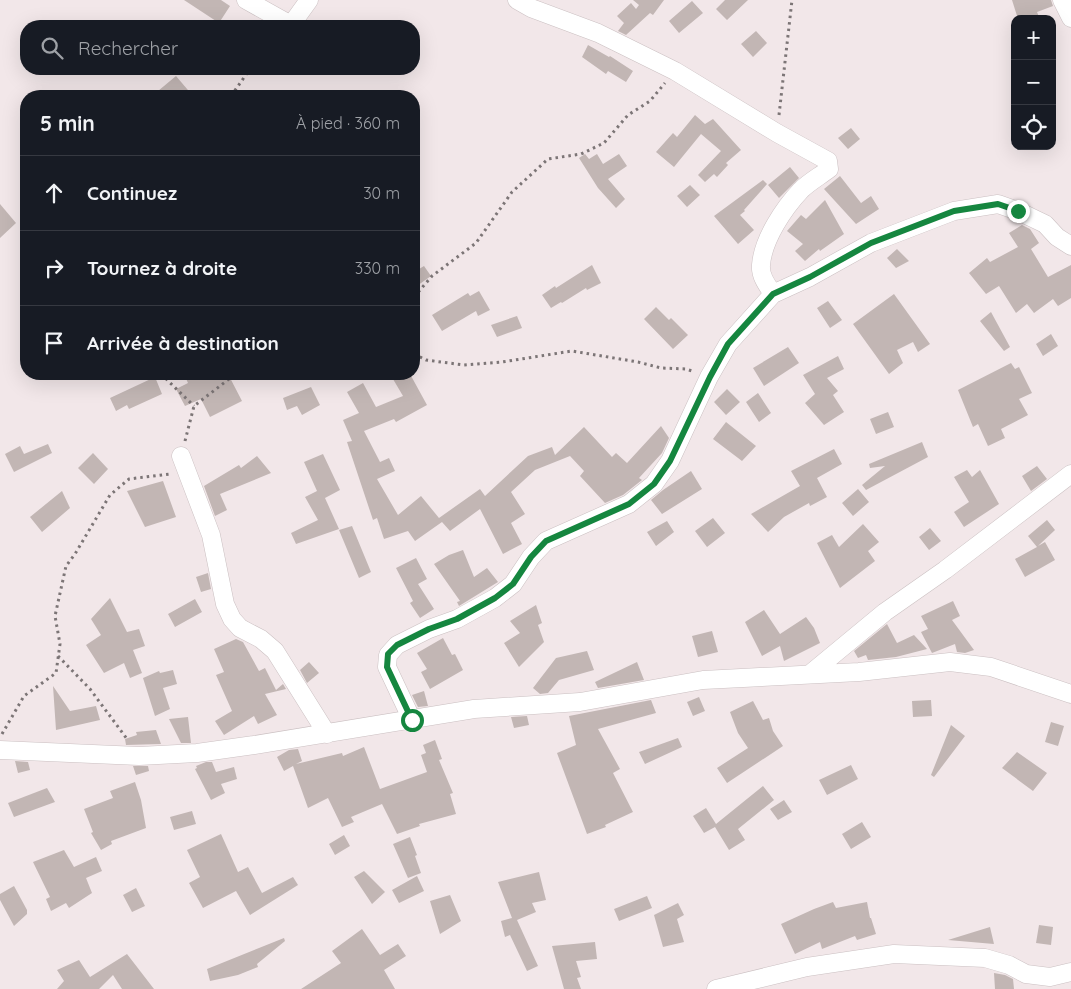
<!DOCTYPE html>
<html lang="fr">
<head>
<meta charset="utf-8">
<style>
	body { margin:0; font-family:Quicksand,sans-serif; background:#20242c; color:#f1f3f6 }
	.controls { position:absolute; right:15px; top:15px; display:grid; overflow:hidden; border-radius:10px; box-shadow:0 5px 20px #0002 }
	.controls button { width:45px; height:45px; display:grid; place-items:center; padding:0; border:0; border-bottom:1px solid #363941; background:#171b24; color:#f1f3f6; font:25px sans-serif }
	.stop { position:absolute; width:15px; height:15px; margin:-11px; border:4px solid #15863f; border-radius:50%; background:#fff }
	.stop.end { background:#15863f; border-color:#fff; box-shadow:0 1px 5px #0008 }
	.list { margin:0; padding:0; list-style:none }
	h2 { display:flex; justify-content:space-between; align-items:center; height:65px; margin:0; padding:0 20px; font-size:21px }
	h2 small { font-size:16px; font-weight:400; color:#9ea1a6 }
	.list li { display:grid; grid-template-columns:32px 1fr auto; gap:15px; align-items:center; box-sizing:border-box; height:75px; padding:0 20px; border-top:1px solid #363941 }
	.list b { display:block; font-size:19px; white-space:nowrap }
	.list em { font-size:16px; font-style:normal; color:#9ea1a6 }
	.icon { flex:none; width:28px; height:28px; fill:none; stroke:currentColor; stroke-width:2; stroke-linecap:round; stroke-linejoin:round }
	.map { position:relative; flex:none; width:1071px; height:989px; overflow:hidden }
	.search { position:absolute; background:#171b24; box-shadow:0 5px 20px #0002; left:20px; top:20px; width:400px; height:55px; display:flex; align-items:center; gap:12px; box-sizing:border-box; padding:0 18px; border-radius:20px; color:#9ea1a6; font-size:19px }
	.panel { position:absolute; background:#171b24; box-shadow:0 5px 20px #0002; left:20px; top:90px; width:400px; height:290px; border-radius:20px }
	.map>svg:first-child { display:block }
	.building { fill:#c2b6b4 }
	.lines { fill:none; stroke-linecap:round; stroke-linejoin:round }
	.minor-casing { stroke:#cbc0c2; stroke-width:19 }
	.path { stroke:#7c7576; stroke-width:3; stroke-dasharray:2.5 4; stroke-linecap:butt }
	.minor { stroke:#fff; stroke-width:18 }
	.route { stroke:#15863f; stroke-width:6 }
</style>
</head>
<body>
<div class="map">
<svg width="1071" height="989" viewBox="0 0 1071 989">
	<rect width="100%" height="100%" fill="#f2e7e9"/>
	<path class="building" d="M184,0H221L230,6L219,23Z
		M633,0H664L653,15L650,13L626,35L618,31L624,23L617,16L631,3L636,9L639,5Z
		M725,0H748L727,20L716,9Z
		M1012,0H1051L1053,6L1037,12L1040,19H1018Z
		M692,1L703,13L679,33L669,21Z
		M756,31L767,43L753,57L741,44Z
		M588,45L609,57L610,56L633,71L626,82L608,71L606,74L582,57Z
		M176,76L193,96H152Z
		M695,115L705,124L713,119L741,150L726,163L728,165L717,177L714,174L705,182L698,175L721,151L701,134L674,167L656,152L673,133L677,137Z
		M851,128L860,139L848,149L838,138Z
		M585,154L589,159L597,154L603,164L619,154L627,166L608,179L625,199L616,208L598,188L579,158Z
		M790,167L799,178L779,198L768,185Z
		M840,176L861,203L871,196L879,209L856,224L824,189Z
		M763,180L767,184L744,210L745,211L740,215L754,230L738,244L714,216Z
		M690,185L700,195L687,207L677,196Z
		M825,200L844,234L820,251L819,249L805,261L795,251L803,244L787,231L801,215L806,219Z
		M0,204L16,223L0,238Z
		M1022,225L1030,229L1039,243L1031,249L1048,277L1071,265V298L1058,306L1053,299L1034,313L1027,304L1016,313L999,286L986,294L969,273L987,258L990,262L1018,247L1009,233Z
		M897,249L909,261L896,268L887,258Z
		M592,265L601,283L587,290L586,288L562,303L561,302L551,308L542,295L555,286L556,288Z
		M424,266L431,276L414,288V272Z
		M479,291L490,310L478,316L476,311L442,331L432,315L468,293L470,296Z
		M894,294L930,344L918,352L913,342L897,350L903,363L889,374L853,324Z
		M828,301L842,320L830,328L817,308Z
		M656,307L669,320L671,318L688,335L673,349L644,319Z
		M991,312L1010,347L1004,351L980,321Z
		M517,316L522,328L497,337L491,325Z
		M1051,334L1058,346L1043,356L1036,344Z
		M788,347L799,363L764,386L753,368Z
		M838,356L844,369L827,378L838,391L833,395L844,412L824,425L805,403L815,394L803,375Z
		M1011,363L1015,369L1019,367L1032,393L1019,399L1028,415L1001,429L1005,438L988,446L978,424L973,427L958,390Z
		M184,374H228L242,401L210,417L201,399L185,406L176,389L188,383Z
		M390,374H410L427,405L396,422L394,419L364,431L380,462L389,458L395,471L377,479L398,515L421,496L439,518L480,489L485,496L528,456L552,447L555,455L584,427L612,457L616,453L627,463L661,426L669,438L662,453L639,478L642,480L623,495L605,503L580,476L584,471L570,456L535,470L511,492L525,514L511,523L522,544L503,554L480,509L450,531L442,522L415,541L408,531L384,539L377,518L373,520L347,442L352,441L343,420L359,413L347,392L363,383L376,407L403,396Z
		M155,377L162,394L129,409L127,405L116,411L110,398Z
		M311,387L320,405L302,415L297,406L287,410L283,398Z
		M727,389L740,402L726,415L714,402Z
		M758,393L771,413L759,422L746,402Z
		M888,412L894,427L876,434L870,419Z
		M726,422L756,446L742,461L713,439Z
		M922,442L928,457L866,490L862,485L885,466L870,468L869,464Z
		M48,444L52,453L14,472L5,454L20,446L24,454Z
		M834,449L842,464L817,478L827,497L810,506L809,503L784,517L768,532L751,514L800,486L791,471Z
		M93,453L108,469L94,484L78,468Z
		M323,454L340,490L325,498L339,529L296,544L291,533L318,520L305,497L317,491L304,462Z
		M257,456L271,473L220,494L227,510L215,516L204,486L239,465L241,468Z
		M1037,466L1047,479L1031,491L1022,476Z
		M967,470L972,477L980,470L999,504L964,527L954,512L969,502L954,477Z
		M691,471L702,489L662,514L651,500L663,490Z
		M163,481L176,517L145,527L127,491Z
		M858,489L869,502L853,516L842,503Z
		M62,491L70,508L42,532L30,517Z
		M713,518L725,533L707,547L695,531Z
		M1047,520L1055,530L1038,546L1045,542L1055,560L1025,577L1015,559L1037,547L1028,536Z
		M667,521L674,532L656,546L647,532Z
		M863,524L879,542L868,551L875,561L840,588L817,543L832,535L839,547Z
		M352,526L371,572L359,578L339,530Z
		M930,528L941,541L929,550L919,537Z
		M463,550L474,577L487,568L498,582L459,606L457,602L460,601L434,564L449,555Z
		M416,558L427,579L418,584L434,609L420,618L410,603L413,601L396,568Z
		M208,573L211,589L201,592L196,577Z
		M110,598L127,632L139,629L145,646L133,650L142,673L130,678L124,663L104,673L86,645L101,635L91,619Z
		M195,599L202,612L175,627L168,614Z
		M953,601L960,616L952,620L974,650L965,653L957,652L955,644L932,653L921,632L928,629L921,616Z
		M536,605L542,623L538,625L544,642L519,667L504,643L520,633L510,621Z
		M764,610L780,634L806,617L814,628L820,643L784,661L780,646L762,656L745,622Z
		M887,624L897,643L914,635L927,649L896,657L868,660L866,655L858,658L854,651Z
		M712,631L718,652L698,657L692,636Z
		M443,638L452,655L455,654L463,670L430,689L421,672L427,669L417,653Z
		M236,639L243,642L259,671L265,668L276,690L283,684L286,689L265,694L277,715L258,724L254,716L224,735L215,721L232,711L216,675L224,672L214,649Z
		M587,651L594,670L559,680L548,693L540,694L533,688L556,658Z
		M309,662L319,673L307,683L300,670Z
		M637,662L644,680L598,688L595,682Z
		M173,670L177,684L163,688L170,709L155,716L143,678L159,671L160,673Z
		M53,686L70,711L96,706L100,720L56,730Z
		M424,691L428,706L418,707L412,695Z
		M699,697L705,711L693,716L687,702Z
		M651,700L656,713L598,729L620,769L613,773L633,812L605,825L606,827L587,834L557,753L576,745L569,716Z
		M931,700L932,716L913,717L912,701Z
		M753,701L763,720L769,718L773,731L783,746L727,783L717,768L748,748L738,733L730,712Z
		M527,716L529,725L514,728L511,717Z
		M188,717L191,743H181L169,719Z
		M1051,722L1064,726L1058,746L1045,742Z
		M951,725L965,736L934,777L931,775Z
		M156,730L161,744L126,745L125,739L137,735L136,732Z
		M678,738L682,747L645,764L639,752Z
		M435,740L442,759L439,760L453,793L450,794L456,814L419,824L420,826L397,834L382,804L351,817L354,822L342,827L328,798L308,808L293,766L284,771L277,757L289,750L298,749L302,761L296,764L342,753L343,756L364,747L380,789L427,772L421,755L426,753L423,745Z
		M1017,752L1047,773L1033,791L1002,768Z
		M15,761L28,762L30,770L18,773Z
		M206,762H212L216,772L234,767L237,779L221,784L225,793L211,800L195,769L197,768L196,766Z
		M851,765L858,779L827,795L819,780Z
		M133,766H148L149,771L136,775Z
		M135,782L141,800L146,828L111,841L112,844L101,850L91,833L93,832L84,809L113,798L110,791Z
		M763,786L774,800L738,829L745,840L729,850L715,827L704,833L693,816L706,808L716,824Z
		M47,788L55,802L14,817L8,803Z
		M784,800L792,812L778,820L770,809Z
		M192,811L196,824L174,830L170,817Z
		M862,822L871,837L851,849L842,834Z
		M221,834L238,872L248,867L262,893L293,877L298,885L250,915L236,891L203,908L189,883L200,877L187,850Z
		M344,835L350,846L335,855L329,844Z
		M410,837L417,855L415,856L421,873L408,878L393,844Z
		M64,850L74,867L96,857L102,871L86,878L92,893L69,908L66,903L51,911L46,899L50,897L33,862Z
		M364,871L385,892L372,904L354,877Z
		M539,872L546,900L532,903L536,912L517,920L538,966L527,971L510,935L505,937L501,921L512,918L498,882Z
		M417,876L424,891L399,903L392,890Z
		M14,886L27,910V914L14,926L0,900V894Z
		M136,888L145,906L132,912L123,895Z
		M450,895L461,921L440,934L430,901Z
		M647,896L652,908L619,921L614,909Z
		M833,902L836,908L867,902L870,918H871L876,934L857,940L855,936L822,949L820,942L795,954L781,924L814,909Z
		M678,903L684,915L677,919L684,942L663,947L654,915Z
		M1039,925L1053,927L1051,945L1036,943Z
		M990,927L994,944L948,940Z
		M362,929L380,955L398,944L406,956L384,970L395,989H301L341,963L332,951Z
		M284,938L285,941L257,964L258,967L238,975L210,981L207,969Z
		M595,942L597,959L576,961L581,977L577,978L581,989H564L552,946Z
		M127,954L154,989H122L113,975L99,989H57L64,981L57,970L79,960L90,977Z
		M994,973L1005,975L1013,979L1014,989H995Z"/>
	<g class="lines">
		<g class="minor-casing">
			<path id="minor" d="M246,0L291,25L309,0
				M517,0L531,8L598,33L675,71L777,133L828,161L829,169C820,176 809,182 801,190C784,208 763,239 761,265C760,276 767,285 773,294
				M1062,0L1071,18
				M181,456L211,535L225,604L232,619L240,628L261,639L275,651L327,734
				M810,674L885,612L945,570L1071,474
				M412,720L387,667L388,655L397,645L429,629L457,619L495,598L513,584L531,557L546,541L629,504L654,484L670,461L709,377L728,344L773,294L810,277L871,243L954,211L998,204L1018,211L1045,224L1057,237L1071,246
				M0,750L139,756L197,753L254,745L474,709L580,702L703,680L859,672L950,662L991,667L1071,694
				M716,989L807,967L894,954L985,958L1009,965L1026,974L1050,977L1071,972"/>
		</g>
		<path class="path" d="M231,96L250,69
			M779,115L792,0
			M414,297L432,276L476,243L512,192L548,159L581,154L604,143L628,115L650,101L665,83
			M414,354L426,360L464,365L502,362L572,351L638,362L661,368L686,369L695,372
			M161,374L194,406
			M185,441L194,406L229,379L240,374
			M58,656L90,689L127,739
			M2,734L24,696L56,673L60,644L55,616L66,566L75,554L110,495L129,479L170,474"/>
		<use href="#minor" class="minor"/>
	</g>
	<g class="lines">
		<path class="route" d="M412,720L387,667L388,654L397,645L429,629L457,619L495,598L513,584L531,557L546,541L629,504L654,484L670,461L710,377L728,344L773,294L810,277L871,243L954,211L998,204L1018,211"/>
	</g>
</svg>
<div class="controls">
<button>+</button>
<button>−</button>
<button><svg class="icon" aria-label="locate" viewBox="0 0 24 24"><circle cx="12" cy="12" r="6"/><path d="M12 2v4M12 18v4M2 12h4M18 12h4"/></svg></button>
</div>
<div class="stop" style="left:412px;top:720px"></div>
<div class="stop end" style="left:1018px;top:211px"></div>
<div class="search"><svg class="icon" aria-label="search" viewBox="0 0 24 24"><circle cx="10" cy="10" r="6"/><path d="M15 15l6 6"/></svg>Rechercher</div>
<section class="panel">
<h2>5 min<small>À pied · 360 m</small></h2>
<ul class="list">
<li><svg class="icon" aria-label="ahead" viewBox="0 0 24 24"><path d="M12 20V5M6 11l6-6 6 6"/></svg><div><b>Continuez</b></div><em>30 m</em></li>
<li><svg class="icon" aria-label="right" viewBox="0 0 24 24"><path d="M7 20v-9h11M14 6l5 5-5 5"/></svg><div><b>Tournez à droite</b></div><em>330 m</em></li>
<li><svg class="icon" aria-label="arrive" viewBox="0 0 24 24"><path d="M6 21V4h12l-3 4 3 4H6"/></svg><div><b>Arrivée à destination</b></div></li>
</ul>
</section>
</div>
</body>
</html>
